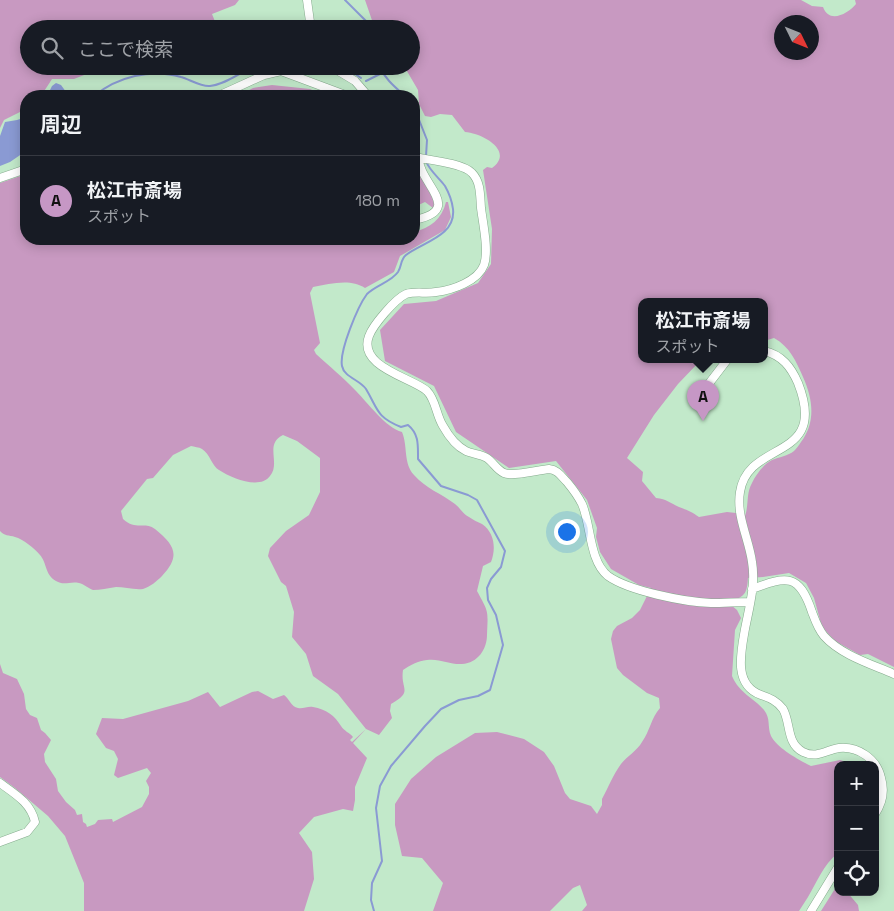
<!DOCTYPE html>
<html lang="ja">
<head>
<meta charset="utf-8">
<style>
	body { margin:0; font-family:"Space Grotesk","Noto Sans JP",sans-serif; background:#242831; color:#f1f3f6 }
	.controls { position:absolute; right:15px; bottom:15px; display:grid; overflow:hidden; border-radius:10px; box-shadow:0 2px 12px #0003 }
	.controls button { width:45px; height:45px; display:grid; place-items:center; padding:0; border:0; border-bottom:1px solid #363941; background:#171b24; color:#f1f3f6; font:25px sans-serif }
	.compass { position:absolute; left:774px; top:15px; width:45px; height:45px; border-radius:50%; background:#171b24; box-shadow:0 2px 12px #0003; rotate:133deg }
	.you { position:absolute; left:566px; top:531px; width:18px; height:18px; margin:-12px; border:4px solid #fff; border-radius:50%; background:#1a73e8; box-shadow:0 0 0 8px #1a73e833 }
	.badge { display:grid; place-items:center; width:32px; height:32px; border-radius:50%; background:#c697c5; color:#111; font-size:16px; font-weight:700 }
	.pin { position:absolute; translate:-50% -41px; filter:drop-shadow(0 1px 2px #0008) }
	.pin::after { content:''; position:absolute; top:26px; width:18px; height:15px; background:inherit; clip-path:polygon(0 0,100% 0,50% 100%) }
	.popup { position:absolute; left:638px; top:298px; width:130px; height:65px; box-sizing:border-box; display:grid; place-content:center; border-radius:10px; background:#171b24; filter:drop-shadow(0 1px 4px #0005); font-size:16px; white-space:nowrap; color:#9ea1a6 }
	.popup b { font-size:19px; color:#f1f3f6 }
	.popup::after { content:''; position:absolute; left:50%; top:100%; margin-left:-10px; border:10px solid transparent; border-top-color:#171b24 }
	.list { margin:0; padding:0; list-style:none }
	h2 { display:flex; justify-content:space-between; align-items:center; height:65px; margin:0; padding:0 20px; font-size:21px }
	h2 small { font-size:16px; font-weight:400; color:#9ea1a6 }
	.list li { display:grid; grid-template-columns:32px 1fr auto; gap:15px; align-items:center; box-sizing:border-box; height:90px; padding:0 20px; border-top:1px solid #363941 }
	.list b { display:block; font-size:19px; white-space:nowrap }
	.list p { margin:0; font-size:16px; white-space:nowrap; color:#9ea1a6 }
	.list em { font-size:16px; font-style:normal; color:#9ea1a6 }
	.icon { flex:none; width:28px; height:28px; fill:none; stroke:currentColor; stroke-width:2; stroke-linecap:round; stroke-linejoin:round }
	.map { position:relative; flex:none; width:894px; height:911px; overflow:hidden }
	.search { position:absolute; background:#171b24; box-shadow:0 2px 12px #0003; left:20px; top:20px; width:400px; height:55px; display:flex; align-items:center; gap:12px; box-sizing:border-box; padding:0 18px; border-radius:28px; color:#9ea1a6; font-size:19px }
	.panel { position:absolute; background:#171b24; box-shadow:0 2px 12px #0003; left:20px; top:90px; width:400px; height:155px; border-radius:20px }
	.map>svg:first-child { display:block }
	.green { fill:#c899c1; fill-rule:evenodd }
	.water { fill:#8a9ad3 }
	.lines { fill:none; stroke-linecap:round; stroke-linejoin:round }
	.stream { stroke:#8a9ad3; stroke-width:2 }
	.minor-casing { stroke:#86ab8e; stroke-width:9 }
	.minor { stroke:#fff; stroke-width:8 }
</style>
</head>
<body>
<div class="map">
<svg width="894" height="911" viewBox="0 0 894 911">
	<rect width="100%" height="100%" fill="#c2e9ca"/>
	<path class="green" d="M0,0H239L235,5L212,14L218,29H29V66H107L74,79H52L41,96H26V109L4,120L0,128Z
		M365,0H801L812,6L823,7C829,24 848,14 856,4L855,0H894V667L868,654L860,655L835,641L822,627L814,598L806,583L789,573L763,577L748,578C747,592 746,596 732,601L731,605L737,610L741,618L735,630L732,676C739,693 754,698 764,710C771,719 767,726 771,736C777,748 799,760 811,766L840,760L857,765H838V853C823,865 817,882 808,897C805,902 802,906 799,911H582L587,905L580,885L573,888L550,911H433L443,883L422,858L402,856L395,825V804L411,779L436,757L475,733L497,732L524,739L544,752L554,766L565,793L570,799L591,806L597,814L602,805V799C608,788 613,775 621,764C627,756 637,751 642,742C650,731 651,718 660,708L659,698L647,693L623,675L617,668L611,639L613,631L617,626L632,618L640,610L651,588L639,585L611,569L600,552L596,537L597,528L587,500L556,461L509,468L456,432L434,386L385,361L380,330L404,304L436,301L478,283L491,264L492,229L483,170L487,167L492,168C515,151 482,133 465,132L452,115L440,114L431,117L425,116L419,104L418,90L404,66H411V29H375ZM782,22H812V52H782ZM642,302H764V341L774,338C790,347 796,361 803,377C813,399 816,422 801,442C799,445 796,449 794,451C788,456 779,457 772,460C764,464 756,474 752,483C746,493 749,505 745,516H740L736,513L727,512L699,517C692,512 687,510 679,507C670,503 667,499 656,498L642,481L643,472L627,458L654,415L678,384L699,362L704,360H642Z
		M272,85L310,89L325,96H238L253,88Z
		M414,167L434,194L436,205L433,208L425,202L414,207Z
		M26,174V239H414V232C430,228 442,219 446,202H448L451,217L445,230L400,256L394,272L365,288C350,278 330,284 313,287L310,293L320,343L314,350L316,354C329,366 344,378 356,391C368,403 386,428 402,432C408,446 403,463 414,475C425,488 442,494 455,504C460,508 463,514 469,517C473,520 478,522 482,524C495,533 496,549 491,562L483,566L477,591C489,613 488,610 487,635C487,649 478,663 462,664C451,665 439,658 427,660C418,661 410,665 403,670C400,690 414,691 391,704L390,711L392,718L379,735L366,729L353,743L367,758L355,787V800L353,811L343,809L314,817L299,833L312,852L314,879L304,911H84V883L65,836L48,816L15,788L0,777V664L3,673L17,679L24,694L26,709L30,715L37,718L41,730L45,733L51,740L44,754L45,762L56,779L58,791L66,802L75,810L77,815L82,814L83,822L86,824L87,827L95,824L98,820L112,819L113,822L142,807L149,794V787L146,781L151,773L147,768L118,778L114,775L118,759L114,751L106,748L96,734L102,718L123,719L188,701L208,692L220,707L252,692L258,691L273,699L284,695C289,698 291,707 298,708C303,709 308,706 313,707C326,709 335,716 341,726C344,731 350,733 353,737L350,740L352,742L366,729L338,694L313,676L306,654L292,637L294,612L286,586L281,582L268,556L270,548L286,531L309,515L320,492V458L297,441L283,435C264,444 281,463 270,476C260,490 231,478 219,470C212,466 210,454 202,449C199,447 194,447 191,446L173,455L153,478L147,479L121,511L123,519C136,531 144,521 155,529C175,545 181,556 162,576C157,581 150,587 143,589C134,590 124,587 116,587C108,588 100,590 93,590C88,588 84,584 79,583C70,581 64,586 56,581C45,575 47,563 40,555C34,548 23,539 15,537C9,535 4,536 0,531V183Z
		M838,884V892H847L858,905L859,911H821Z"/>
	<path class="water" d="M56,83L61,85L69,96H47L52,86Z
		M26,117V151L10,162L0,166V136L5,122L17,120Z"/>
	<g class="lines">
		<path class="stream" d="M345,0L366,21L367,29
			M344,66L361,78
			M379,66C385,79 395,87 405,96
			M366,81L380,74
			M94,96C117,77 151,68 181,77C189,79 201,87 210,86C227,84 240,72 256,66
			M414,107L427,140L426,156
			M374,911L371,900L372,883L382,861L376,808L380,786L391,766L425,726L441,709L459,700L478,696L490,690L503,645L496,615L488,600L487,588L491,579L501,567L505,551L477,500L468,495L441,486L418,459C418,445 419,434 408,425L401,427C376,417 378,409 366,389C360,380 344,377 342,366C339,351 358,306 367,294C376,285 391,282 398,272C402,266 400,260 406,255C423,242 456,236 453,209C452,201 449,193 445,186C439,178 429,170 426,161"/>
		<g class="minor-casing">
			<path id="minor" d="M307,0L311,29
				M330,66L355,81L368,96
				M218,96L264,75L281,71L348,96
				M414,157C428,160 463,163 472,173C481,182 480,196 481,208C483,224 489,251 484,265C478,281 453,290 436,292C426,294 416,291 406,294C395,299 373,325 369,336C357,367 413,378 427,391C436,400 436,415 443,426C448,435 456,446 466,451C472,454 481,454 487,458C493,462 497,470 504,473C513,477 538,470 549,469C558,470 561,476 567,482C572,488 578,496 582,504C591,524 589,561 608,576C629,591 685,602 711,603C724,603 737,602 750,602
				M0,178L26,169
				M414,220C466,210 418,183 419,158
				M764,351C782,355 791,367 798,383C829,462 748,439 740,492C736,516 749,539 752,562C756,584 749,608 745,629C741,652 733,685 761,695C770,698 777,701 783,709C791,723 786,743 803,752C817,759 826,750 839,748C858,746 877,759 881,778C885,791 883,802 875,814
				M704,390L727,360
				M752,589C787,576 799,573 812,612C815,620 818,629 824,636C841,655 871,664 894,674
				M0,783C15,794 31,803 35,822L27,832L0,842
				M811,911L838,867"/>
		</g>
		<use href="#minor" class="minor"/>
	</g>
</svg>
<div class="controls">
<button>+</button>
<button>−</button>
<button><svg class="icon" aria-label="locate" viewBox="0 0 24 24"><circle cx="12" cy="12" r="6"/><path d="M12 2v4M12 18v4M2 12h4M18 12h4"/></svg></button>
</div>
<svg class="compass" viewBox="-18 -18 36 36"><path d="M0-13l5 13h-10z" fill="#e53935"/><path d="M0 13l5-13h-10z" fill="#9ea1a6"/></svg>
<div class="you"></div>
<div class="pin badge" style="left:703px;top:421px">A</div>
<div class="popup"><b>松江市斎場</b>スポット</div>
<div class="search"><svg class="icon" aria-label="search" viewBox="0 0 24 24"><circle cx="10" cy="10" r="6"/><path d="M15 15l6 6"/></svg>ここで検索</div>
<section class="panel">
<h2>周辺<small></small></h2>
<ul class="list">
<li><span class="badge">A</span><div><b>松江市斎場</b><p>スポット</p></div><em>180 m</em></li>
</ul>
</section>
</div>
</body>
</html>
